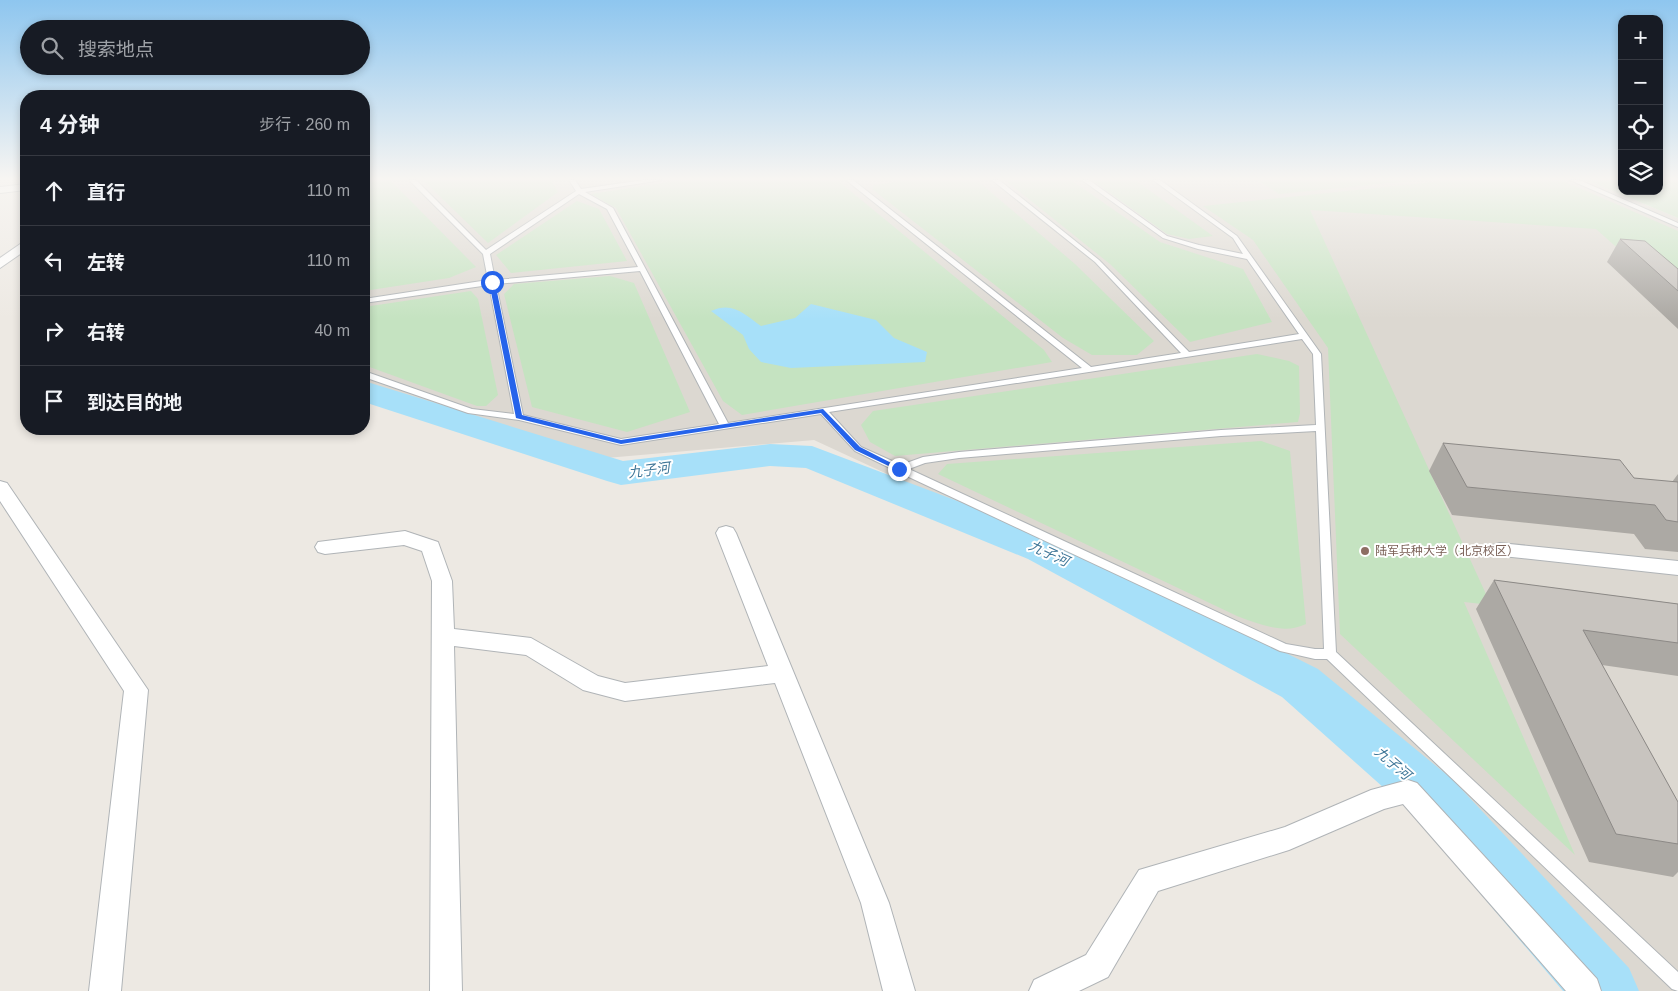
<!DOCTYPE html>
<html lang="zh">
<head>
<meta charset="utf-8">
<style>
	body { margin:0; font-family:Arial,"Noto Sans SC",sans-serif; background:#20242c; color:#f1f3f6 }
	.controls { position:absolute; right:15px; top:15px; display:grid; overflow:hidden; border-radius:10px; box-shadow:0 2px 8px #0003 }
	.controls button { width:45px; height:45px; display:grid; place-items:center; padding:0; border:0; border-bottom:1px solid #363941; background:#171b24; color:#f1f3f6; font:25px sans-serif }
	.stop { position:absolute; width:15px; height:15px; margin:-11px; border:4px solid #2563eb; border-radius:50%; background:#fff }
	.stop.end { background:#2563eb; border-color:#fff; box-shadow:0 1px 5px #0008 }
	.list { margin:0; padding:0; list-style:none }
	h2 { display:flex; justify-content:space-between; align-items:center; height:65px; margin:0; padding:0 20px; font-size:21px }
	h2 small { font-size:16px; font-weight:400; color:#9ea1a6 }
	.list li { display:grid; grid-template-columns:32px 1fr auto; gap:15px; align-items:center; box-sizing:border-box; height:70px; padding:0 20px; border-top:1px solid #363941 }
	.list b { display:block; font-size:19px; white-space:nowrap }
	.list em { font-size:16px; font-style:normal; color:#9ea1a6 }
	.icon { flex:none; width:28px; height:28px; fill:none; stroke:currentColor; stroke-width:2; stroke-linecap:round; stroke-linejoin:round }
	.map { position:relative; flex:none; width:1678px; height:991px; overflow:hidden }
	.search { position:absolute; background:#171b24; box-shadow:0 2px 8px #0003; left:20px; top:20px; width:350px; height:55px; display:flex; align-items:center; gap:12px; box-sizing:border-box; padding:0 18px; border-radius:28px; color:#9ea1a6; font-size:19px }
	.panel { position:absolute; background:#171b24; box-shadow:0 2px 8px #0003; left:20px; top:90px; width:350px; height:345px; border-radius:20px }
	.map>svg:first-child { display:block }
	.education { fill:#dcd8d1 }
	.green { fill:#c5e3c1 }
	.water { fill:#a7e0f9 }
	.lines { fill:none; stroke-linecap:round; stroke-linejoin:round }
	.river { fill:#a7e0f9; fill-rule:evenodd }
	.service-casing { stroke:#b0b4b7; stroke-width:2 }
	.minor-casing { stroke:#b0b4b7; stroke-width:2 }
	.service { fill:#fff; fill-rule:evenodd }
	.minor { fill:#fff; fill-rule:evenodd }
	.wall { fill:#aca9a4 }
	.building { fill:#c8c4bf; stroke:#8c8986 }
	.route { fill:#2563eb }
	.education-dot { fill:#8d6e63; stroke:#fff; stroke-width:2 }
	.labels { text-anchor:middle; dominant-baseline:central; stroke-width:4; stroke-linejoin:round; paint-order:stroke }
	.education-label { font-size:12px; fill:#785e54; stroke:#fff; text-anchor:start }
	.water-label { font-size:14px; font-style:italic; fill:#407798; stroke:#fff }
</style>
</head>
<body>
<div class="map">
<svg width="1678" height="991" viewBox="0 0 1678 991">
	<rect width="100%" height="100%" fill="#ede9e3"/>
	<path class="education" d="M364,180H1587L1678,218V991H1635L1376,717L1251,643L814,440L606,458L364,384Z"/>
	<path class="green" d="M364,180H390L476,267L449,278L364,291Z
		M423,180H551L558,192L488,243Z
		M682,180H837L1044,350L1052,362L742,415L723,401L616,208L591,194Z
		M909,180H971L979,182L1075,264L1154,341L1137,355H1092L1063,338L872,189L874,185Z
		M1005,180H1071L1160,242L1243,269L1272,322L1190,342L1110,264Z
		M1092,180H1135L1213,236L1189,239L1167,234Z
		M1257,180H1421L1279,194Z
		M1452,180H1561L1678,231V302L1596,229L1310,210L1491,605L1464,602L1575,855L1340,634L1328,348L1253,240L1203,206Z
		M1587,180H1622V191H1659V180H1678V218Z
		M577,201L599,209L627,261L511,273L496,255Z
		M610,276L634,283L690,412L627,432L532,407L504,294L514,284Z
		M471,291L478,299L498,395L486,406H477L364,365V307Z
		M1257,354L1289,361L1299,366L1300,413L1298,422L895,456L870,442L861,425L873,411Z
		M1261,441L1290,451L1306,624C1284,635 1259,624 1237,616L938,474L947,464Z"/>
	<path class="water" d="M811,304L876,320L894,338L927,352L925,362L791,368L761,362L749,349L743,335L711,311C733,301 744,314 761,326L795,318Z"/>
	<g class="lines">
		<path class="river" d="M364,381L623,461L770,444L812,446L1058,539L1318,669L1452,779L1629,968L1639,991H1563L1412,813L1282,697L1028,559L806,468L770,466L621,485L607,481L364,402Z"/>
		<g class="service-casing">
			<path id="service" d="M409,180H416L486,250L576,191L569,180H575L581,189L644,180H662L585,192L613,208L728,423L1082,368L846,180H853L1091,367L1181,353L1095,262L992,180H999L1099,260L1189,352L1299,334L1247,259L1198,249L1163,238L1082,180H1089L1167,236L1199,245L1243,254L1233,238L1153,180H1160L1237,236L1321,354L1336,652L1678,972V991L1672,989L1327,659H1315L1280,651L896,471L855,451L821,414L621,445L519,420L468,413L364,377V371L472,409L514,414L489,285L364,303V299L488,280L483,254ZM579,194L607,209L638,267L495,280L490,254ZM640,271L719,424L621,439L523,415L496,284ZM1302,339L1313,354L1316,425L1221,430L959,452L923,457L901,465L861,447L829,412ZM1316,431L1324,649H1315L1286,644L909,469L925,463L959,458L1221,436Z
				M1570,180H1579L1678,223V227Z"/>
		</g>
		<g class="minor-casing">
			<path id="minor" d="M26,184V190L0,193V187Z
				M26,240V250L0,268V258Z
				M0,481L7,483L148,690L121,991H89L124,691L0,501Z
				M726,526L733,528L736,533L889,903L915,991H883L861,903L775,683L625,701L583,690L526,655L454,646L462,991H430L432,581L422,551L404,545L325,554L318,552L315,547L318,542L405,531L438,542L452,581L454,629L531,638L598,676L625,683L768,666L716,533L719,528Z
				M1500,543L1678,561V575L1493,555L1490,550L1493,545Z
				M1408,780L1417,783L1597,979L1601,991H1566L1403,804L1384,809L1289,850L1158,891L1108,977L1079,991H1029L1034,980L1086,955L1139,870L1285,827L1371,790Z"/>
		</g>
		<use href="#service" class="service"/>
		<use href="#minor" class="minor"/>
	</g>
	<path class="wall" d="M1620,239L1678,269V329L1607,262Z
		M1443,443L1634,478L1672,482L1678,474V552L1645,549L1634,534L1452,515L1429,471Z
		M1494,580L1678,604V676L1602,665L1678,802V872L1673,877L1589,862L1476,609Z"/>
	<path class="building" d="M1620,239L1645,241L1678,269V291Z
		M1443,443L1620,460L1634,478L1678,482V522L1666,520L1655,505L1467,487Z
		M1494,580L1678,604V643L1583,630L1678,802V844L1616,834Z"/>
	<linearGradient id="sky" x2="0" y2="1"><stop stop-color="#8ec6ef"/><stop offset="0.56" stop-color="#f7f5f2"/><stop offset="1" stop-color="#f7f5f2" stop-opacity="0"/></linearGradient>
	<rect width="1678" height="319" fill="url(#sky)"/>
	<path class="route" d="M492,281L495,282L522,415L621,440L823,409L860,447L903,469L897,470L855,450L821,413L621,444L516,418L489,282Z"/>
	<circle class="education-dot" cx="1365" cy="551" r="5"/>
	<g class="labels">
		<g class="education-label">
			<text x="1375" y="551">陆军兵种大学（北京校区）</text>
		</g>
		<g class="water-label">
			<text transform="translate(649 470) rotate(-7)">九子河</text>
			<text transform="translate(1049 553) rotate(25)">九子河</text>
			<text transform="translate(1393 763) rotate(41)">九子河</text>
		</g>
	</g>
</svg>
<div class="controls">
<button>+</button>
<button>−</button>
<button><svg class="icon" aria-label="locate" viewBox="0 0 24 24"><circle cx="12" cy="12" r="6"/><path d="M12 2v4M12 18v4M2 12h4M18 12h4"/></svg></button>
<button><svg class="icon" aria-label="layers" viewBox="0 0 24 24"><path d="M12 4l9 5-9 5-9-5zM3 14l9 5 9-5"/></svg></button>
</div>
<div class="stop" style="left:492px;top:282px"></div>
<div class="stop end" style="left:899px;top:469px"></div>
<div class="search"><svg class="icon" aria-label="search" viewBox="0 0 24 24"><circle cx="10" cy="10" r="6"/><path d="M15 15l6 6"/></svg>搜索地点</div>
<section class="panel">
<h2>4 分钟<small>步行 · 260 m</small></h2>
<ul class="list">
<li><svg class="icon" aria-label="ahead" viewBox="0 0 24 24"><path d="M12 20V5M6 11l6-6 6 6"/></svg><div><b>直行</b></div><em>110 m</em></li>
<li><svg class="icon" aria-label="left" viewBox="0 0 24 24"><path d="M17 20v-9H6M10 6l-5 5 5 5"/></svg><div><b>左转</b></div><em>110 m</em></li>
<li><svg class="icon" aria-label="right" viewBox="0 0 24 24"><path d="M7 20v-9h11M14 6l5 5-5 5"/></svg><div><b>右转</b></div><em>40 m</em></li>
<li><svg class="icon" aria-label="arrive" viewBox="0 0 24 24"><path d="M6 21V4h12l-3 4 3 4H6"/></svg><div><b>到达目的地</b></div></li>
</ul>
</section>
</div>
</body>
</html>
